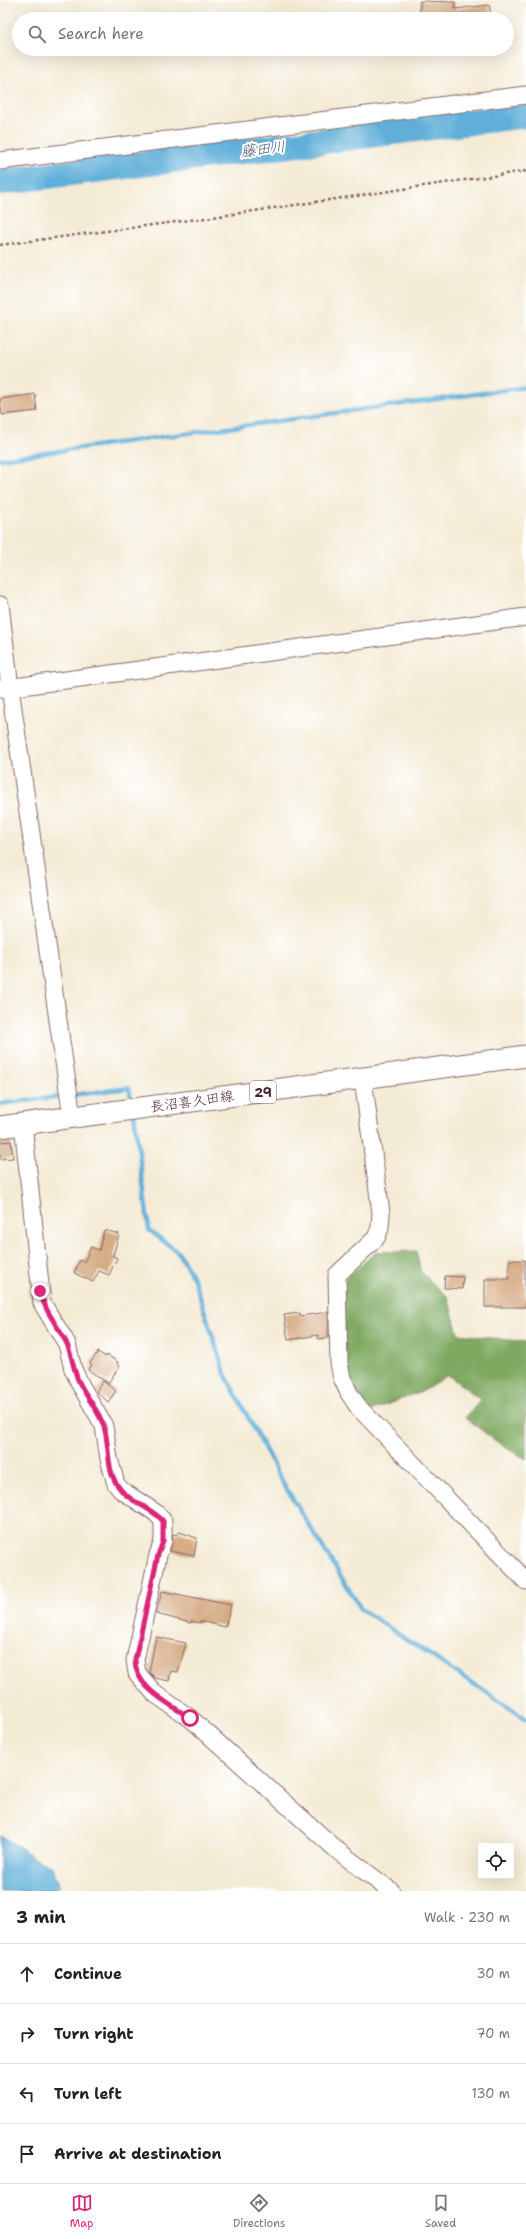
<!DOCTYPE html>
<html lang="en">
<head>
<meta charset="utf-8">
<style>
	body { margin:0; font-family:"Shantell Sans","Klee One",sans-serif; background:#f2f2f2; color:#202124 }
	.controls { position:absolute; right:12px; bottom:12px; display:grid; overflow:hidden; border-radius:4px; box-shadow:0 4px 16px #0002 }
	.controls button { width:36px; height:36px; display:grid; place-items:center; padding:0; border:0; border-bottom:1px solid #e0e0e0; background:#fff; color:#202124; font:20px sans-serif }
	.stop { position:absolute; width:12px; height:12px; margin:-9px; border:3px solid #db2777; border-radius:50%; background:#fff }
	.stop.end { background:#db2777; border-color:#fff; box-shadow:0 1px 4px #0008 }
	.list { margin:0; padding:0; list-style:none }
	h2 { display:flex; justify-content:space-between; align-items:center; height:52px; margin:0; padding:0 16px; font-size:17px }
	h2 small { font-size:13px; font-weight:400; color:#757577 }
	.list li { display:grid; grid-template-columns:26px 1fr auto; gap:12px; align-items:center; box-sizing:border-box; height:60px; padding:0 16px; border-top:1px solid #e0e0e0 }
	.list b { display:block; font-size:15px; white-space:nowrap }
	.list em { font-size:13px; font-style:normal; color:#757577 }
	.icon { flex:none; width:22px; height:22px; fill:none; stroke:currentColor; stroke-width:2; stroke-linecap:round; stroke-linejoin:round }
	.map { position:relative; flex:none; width:526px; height:1891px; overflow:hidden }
	.search { position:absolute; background:#fff; box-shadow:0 4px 16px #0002; left:12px; right:12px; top:12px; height:44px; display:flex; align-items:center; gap:10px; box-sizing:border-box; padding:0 14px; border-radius:22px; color:#757577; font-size:15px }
	.sheet { height:292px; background:#fff }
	nav { display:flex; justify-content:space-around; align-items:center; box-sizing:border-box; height:56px; border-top:1px solid #e0e0e0; background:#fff; font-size:11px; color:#757577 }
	nav a { display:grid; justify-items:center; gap:2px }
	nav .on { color:#db2777 }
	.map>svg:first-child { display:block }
	.forest { fill:#7ea961; stroke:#646446 }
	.water { fill:#5fafd9; stroke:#546782 }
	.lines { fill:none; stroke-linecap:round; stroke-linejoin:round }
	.stream { stroke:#5fafd9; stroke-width:4.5 }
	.river { stroke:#5fafd9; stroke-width:26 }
	.building { fill:#d6ac85 }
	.minor-casing { stroke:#866666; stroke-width:19 }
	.major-casing { stroke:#866666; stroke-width:23 }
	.path { stroke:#866666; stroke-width:2.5; stroke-dasharray:3 3; stroke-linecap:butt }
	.minor { stroke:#fff; stroke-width:17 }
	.major { stroke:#fff; stroke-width:21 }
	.route { stroke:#db2777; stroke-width:5 }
	.labels { text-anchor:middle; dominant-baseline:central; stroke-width:4; stroke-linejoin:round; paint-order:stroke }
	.shield { fill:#fff; stroke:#80626b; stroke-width:1 }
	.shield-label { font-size:13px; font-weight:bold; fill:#4a1f2b }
	.street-label { font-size:14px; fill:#4a1f2b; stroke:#fff }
	.water-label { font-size:15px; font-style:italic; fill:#525971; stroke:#fff }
</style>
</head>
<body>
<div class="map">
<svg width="526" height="1891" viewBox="0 0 526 1891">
	<rect width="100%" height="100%" fill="#fff"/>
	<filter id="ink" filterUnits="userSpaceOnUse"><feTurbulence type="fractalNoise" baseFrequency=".025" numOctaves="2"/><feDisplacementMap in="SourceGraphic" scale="8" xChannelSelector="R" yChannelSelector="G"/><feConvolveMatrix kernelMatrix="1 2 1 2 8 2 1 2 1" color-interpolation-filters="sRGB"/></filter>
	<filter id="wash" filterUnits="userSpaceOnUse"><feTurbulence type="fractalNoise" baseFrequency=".012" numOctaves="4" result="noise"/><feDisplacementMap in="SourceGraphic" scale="16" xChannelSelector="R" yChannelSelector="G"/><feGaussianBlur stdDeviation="0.9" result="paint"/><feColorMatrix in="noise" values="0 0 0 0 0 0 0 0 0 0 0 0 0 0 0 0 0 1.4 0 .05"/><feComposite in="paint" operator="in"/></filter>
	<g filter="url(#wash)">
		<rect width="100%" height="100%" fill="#f4ebd5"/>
		<path class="forest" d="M416,1251L421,1272L448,1297L458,1334L526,1342V1459L503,1446L465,1418L481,1400L448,1375L427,1389L368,1412L349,1384L338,1325L346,1278L376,1252Z"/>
		<path class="water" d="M0,1836L23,1849L33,1858L52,1867L59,1884L56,1891H0Z"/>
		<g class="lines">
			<path class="stream" d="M0,459L526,387
				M72,1095L129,1088L132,1103
				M0,1104L65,1096
				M134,1114L149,1230L178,1252L194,1279L225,1374L283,1483L361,1609L526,1719"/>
			<path class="river" d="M0,182L526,115"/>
		</g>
		<g id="blocks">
			<path class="building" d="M420,1L455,2V9L489,5L492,19H420Z
				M35,394L37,411L2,415L0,399Z
				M11,1141L13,1158L0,1159V1142Z
				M104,1230L119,1234L113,1256L117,1258L109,1275L99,1271L93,1282L74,1273L80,1260L84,1262L91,1247L99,1250Z
				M509,1260H525V1307H485V1279H509Z
				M445,1276L463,1277L462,1289L444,1288Z
				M328,1312V1338L318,1339V1335L288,1340L284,1315L300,1313V1316Z
				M98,1352L106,1357L107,1355L118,1362L117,1364L120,1366L108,1383L88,1370L92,1365L90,1363Z
				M103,1381L116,1391L108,1402L96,1391Z
				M179,1532L197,1538L194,1556L170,1551L173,1534L178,1535Z
				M162,1591L231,1605L225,1627L200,1621V1623L191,1621V1623L156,1614Z
				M156,1637L186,1643L178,1672L171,1671L169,1681L155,1678L149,1672Z"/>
		</g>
	</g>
	<g filter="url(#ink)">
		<use href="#blocks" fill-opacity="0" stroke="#866666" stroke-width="1"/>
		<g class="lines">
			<g class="minor-casing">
				<path id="minor" d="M0,161L526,95
					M0,605L10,688L72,1117
					M0,689L526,617
					M363,1079L381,1213L380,1228L376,1238L337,1275L339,1363L342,1378L349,1393L359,1408L526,1581
					M23,1124L42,1303L67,1344L73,1369L80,1384L104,1426L109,1459L116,1484L121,1490L156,1513L163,1521V1541L158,1555L135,1660L137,1673L155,1694L190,1718L338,1851L391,1891"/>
			</g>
			<g class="major-casing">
				<path id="major" d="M0,1127L526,1056"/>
			</g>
			<path class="path" d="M0,245L213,217L526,171"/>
			<use href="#minor" class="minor"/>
			<use href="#major" class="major"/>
		</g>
	</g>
	<g class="lines" filter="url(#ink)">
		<path class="route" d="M40,1291C44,1310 57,1325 66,1342C72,1354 73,1370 79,1382C86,1397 100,1412 104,1427C110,1446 106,1470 118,1486C128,1502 151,1507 163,1521V1541L158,1555L135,1660C135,1688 170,1704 190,1718"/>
	</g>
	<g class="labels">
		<rect class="shield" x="250" y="1081" width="26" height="22" rx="3"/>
		<g class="shield-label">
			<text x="263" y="1092">29</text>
		</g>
		<g class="street-label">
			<text transform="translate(192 1101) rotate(-8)">長沼喜久田線</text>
		</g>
		<g class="water-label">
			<text transform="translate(263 149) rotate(-7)">藤田川</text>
		</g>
	</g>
</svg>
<div class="controls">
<button><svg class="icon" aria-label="locate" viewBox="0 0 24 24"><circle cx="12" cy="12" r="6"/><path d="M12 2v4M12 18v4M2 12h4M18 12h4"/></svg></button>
</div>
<div class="stop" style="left:190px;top:1718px"></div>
<div class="stop end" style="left:40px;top:1291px"></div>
<div class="search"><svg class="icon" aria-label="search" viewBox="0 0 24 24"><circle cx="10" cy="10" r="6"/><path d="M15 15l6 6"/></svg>Search here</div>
</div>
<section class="sheet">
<h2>3 min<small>Walk · 230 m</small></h2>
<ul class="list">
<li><svg class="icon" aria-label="ahead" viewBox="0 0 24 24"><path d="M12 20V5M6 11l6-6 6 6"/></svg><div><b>Continue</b></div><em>30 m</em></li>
<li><svg class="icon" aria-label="right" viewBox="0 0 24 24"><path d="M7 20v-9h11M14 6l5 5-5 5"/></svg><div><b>Turn right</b></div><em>70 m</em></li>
<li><svg class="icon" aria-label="left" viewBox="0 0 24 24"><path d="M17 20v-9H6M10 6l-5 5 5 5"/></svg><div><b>Turn left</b></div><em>130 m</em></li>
<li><svg class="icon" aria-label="arrive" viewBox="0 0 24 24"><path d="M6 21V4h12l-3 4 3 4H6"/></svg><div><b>Arrive at destination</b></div></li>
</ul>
</section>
<nav>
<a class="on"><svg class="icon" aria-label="map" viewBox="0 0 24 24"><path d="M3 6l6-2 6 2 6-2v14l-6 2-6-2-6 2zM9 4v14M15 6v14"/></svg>Map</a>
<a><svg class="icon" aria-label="directions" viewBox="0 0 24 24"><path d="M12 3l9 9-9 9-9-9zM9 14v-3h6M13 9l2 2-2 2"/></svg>Directions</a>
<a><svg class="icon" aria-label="saved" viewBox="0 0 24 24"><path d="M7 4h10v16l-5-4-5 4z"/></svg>Saved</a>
</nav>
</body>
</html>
